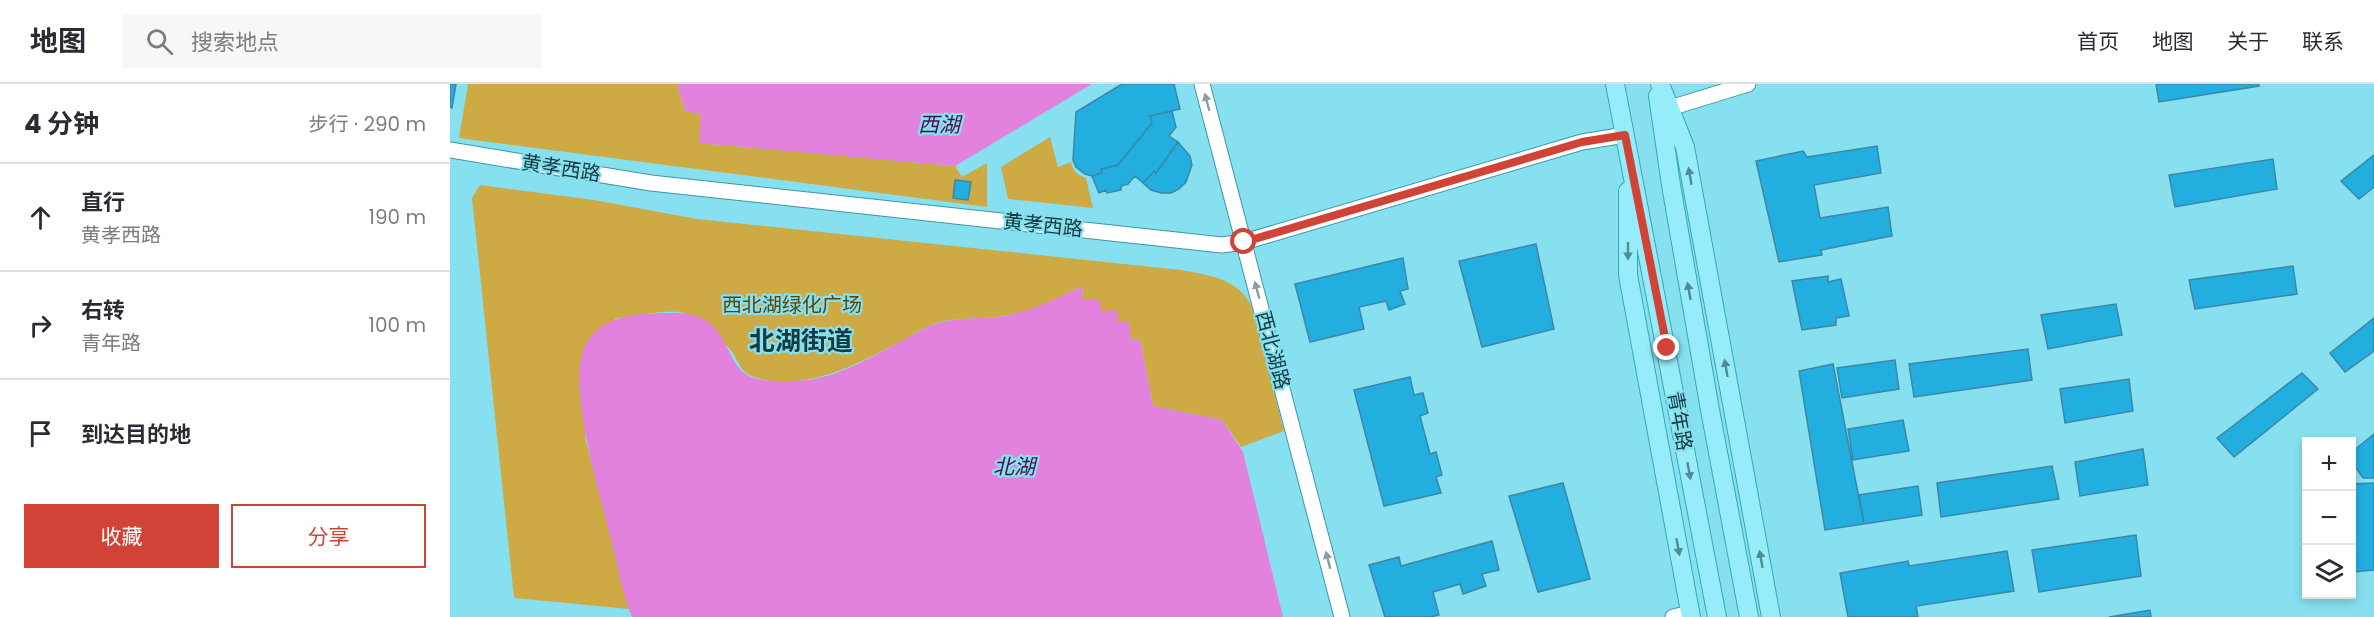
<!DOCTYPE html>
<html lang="zh">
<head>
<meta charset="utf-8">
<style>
	body { margin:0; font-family:Poppins,"Noto Sans SC",sans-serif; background:#f7f7f7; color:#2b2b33 }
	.controls { position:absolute; right:18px; bottom:18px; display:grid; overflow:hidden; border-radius:0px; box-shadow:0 3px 9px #0003 }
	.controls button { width:54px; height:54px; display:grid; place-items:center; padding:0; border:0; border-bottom:2px solid #e1e1e2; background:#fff; color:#2b2b33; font:30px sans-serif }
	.stop { position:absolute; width:18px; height:18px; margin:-14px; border:4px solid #d14336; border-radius:50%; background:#fff }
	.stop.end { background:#d14336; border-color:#fff; box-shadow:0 2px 6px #0008 }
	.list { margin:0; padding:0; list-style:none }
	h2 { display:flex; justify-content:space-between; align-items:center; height:78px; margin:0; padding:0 24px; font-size:26px }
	h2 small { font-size:20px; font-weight:400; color:#7c7c81 }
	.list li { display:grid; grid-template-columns:39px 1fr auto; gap:18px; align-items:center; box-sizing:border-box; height:108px; padding:0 24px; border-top:2px solid #e1e1e2 }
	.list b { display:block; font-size:22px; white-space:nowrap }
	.list p { margin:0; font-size:20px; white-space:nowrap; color:#7c7c81 }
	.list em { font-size:20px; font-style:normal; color:#7c7c81 }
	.actions { display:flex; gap:12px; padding:18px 24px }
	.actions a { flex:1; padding:14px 0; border:2px solid #d14336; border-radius:0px; text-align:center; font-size:21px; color:#d14336 }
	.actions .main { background:#d14336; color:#fff }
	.icon { flex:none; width:33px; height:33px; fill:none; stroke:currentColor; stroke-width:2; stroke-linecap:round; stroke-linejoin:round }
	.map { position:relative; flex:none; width:1924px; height:533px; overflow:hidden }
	header { display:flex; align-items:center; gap:36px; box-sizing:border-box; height:84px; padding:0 30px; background:#fff; border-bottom:2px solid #e1e1e2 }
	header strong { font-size:28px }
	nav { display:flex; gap:33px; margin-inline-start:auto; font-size:21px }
	.search { width:420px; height:54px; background:#f7f7f7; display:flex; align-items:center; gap:15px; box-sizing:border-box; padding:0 21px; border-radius:0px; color:#7c7c81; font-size:22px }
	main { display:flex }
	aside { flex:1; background:#fff }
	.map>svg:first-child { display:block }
	.green { fill:#ceaa45 }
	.water { fill:#e282dd }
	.building { fill:#23aee0; stroke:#3c87a7; stroke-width:1.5 }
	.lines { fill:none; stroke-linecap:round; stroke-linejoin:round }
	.minor-casing { stroke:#3b97a6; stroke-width:17 }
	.major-casing { stroke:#3ba6b5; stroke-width:20 }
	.minor { stroke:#fff; stroke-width:15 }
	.major { stroke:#96ecf8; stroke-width:18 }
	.oneway { fill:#8a9ea0 }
	.oneway2 { fill:#4f8b93 }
	.route { stroke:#d14336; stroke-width:8 }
	.labels { text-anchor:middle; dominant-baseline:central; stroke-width:4.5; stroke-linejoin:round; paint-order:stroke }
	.street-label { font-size:20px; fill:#153c41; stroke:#87e0ef }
	.park-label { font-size:20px; fill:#594508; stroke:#87e0ef }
	.water-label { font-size:21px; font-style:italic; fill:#4b0e49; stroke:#87e0ef }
	.district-label { font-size:26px; font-weight:bold; fill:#153c41; stroke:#87e0ef }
</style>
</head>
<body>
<header>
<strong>地图</strong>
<div class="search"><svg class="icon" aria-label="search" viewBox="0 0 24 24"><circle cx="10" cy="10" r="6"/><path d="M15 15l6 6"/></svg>搜索地点</div>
<nav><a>首页</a><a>地图</a><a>关于</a><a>联系</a></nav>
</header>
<main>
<aside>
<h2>4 分钟<small>步行 · 290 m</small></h2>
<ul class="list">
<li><svg class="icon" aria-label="ahead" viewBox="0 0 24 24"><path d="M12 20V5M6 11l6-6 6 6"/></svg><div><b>直行</b><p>黄孝西路</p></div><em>190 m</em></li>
<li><svg class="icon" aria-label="right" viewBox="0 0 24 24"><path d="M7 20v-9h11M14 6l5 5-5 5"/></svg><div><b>右转</b><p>青年路</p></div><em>100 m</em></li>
<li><svg class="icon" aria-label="arrive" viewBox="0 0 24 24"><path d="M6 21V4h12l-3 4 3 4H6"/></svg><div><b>到达目的地</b></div></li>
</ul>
<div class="actions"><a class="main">收藏</a><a>分享</a></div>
</aside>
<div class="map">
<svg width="1924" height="533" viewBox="0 0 1924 533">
	<rect width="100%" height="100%" fill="#87e0ef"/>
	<path class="green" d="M18,0H227L235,27L251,30L250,59L505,82L512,93L537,79V123L9,54Z
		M600,53L608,83L621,78C623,88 628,91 636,94L643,124L558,115L551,83Z
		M30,101L144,116L247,135L731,186C758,191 787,194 801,221L834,347L791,363L772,336L703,322L690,255L681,256L679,238H668L633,216L632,202C605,216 578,229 547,233C526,235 504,233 484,240C473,244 462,251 452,257C409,279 365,304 315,296C285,290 293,279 277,262C271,256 240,232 233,229C221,225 179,232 165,235L135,353L179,525L64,514L22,114Z"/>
	<path class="water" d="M227,0H642L505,82L249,59L251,30L235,27Z
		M632,202L633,216L649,215L651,227L667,226L668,238H679L681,256L690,255L703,322L772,336L793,368L833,533H182C172,510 168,483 162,459C151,415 117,304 134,264C148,233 182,230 212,229C224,229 236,228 247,232C278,242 277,282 299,292C312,298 330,297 344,297C384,297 423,272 457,254C466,249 475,243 485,240C506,233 527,235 548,233C579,228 605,216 632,202Z"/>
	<path class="building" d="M0,0H6L2,24L0,23Z
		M672,0H724L730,25L700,32L702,39L668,81L651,85L652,89L642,92L635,90L626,83L623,76L626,28Z
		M1706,0H1809V2L1709,18Z
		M722,27L726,43L719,52L728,58L706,89L704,87L693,99L685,92L678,100L671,102V106L657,109L656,106L649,109L642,92L652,89L651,85L668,81L702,39L700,32Z
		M728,58L740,72L742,81L736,98L729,105L721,109H711L701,106L693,99L704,87L706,89Z
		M1427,62L1431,89L1364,101L1370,134L1438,123L1442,152L1371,166L1372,171L1329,178L1306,77L1353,67L1357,73Z
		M1924,71V103L1909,115L1891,97Z
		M1823,75L1827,105L1725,123L1719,91Z
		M505,96L521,98L518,116L503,114Z
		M1086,160L1104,245L1032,263L1009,177Z
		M953,174L958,205L950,207L955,220L939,226L936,217L909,223L914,245L860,258L845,200Z
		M1843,182L1847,210L1745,225L1739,196Z
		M1378,192V198L1391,195L1399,232L1386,234V241L1352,246L1342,197Z
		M1666,220L1672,251L1598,265L1591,231Z
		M1924,234V267L1895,288L1880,269Z
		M1578,265L1582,296L1464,313L1459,280Z
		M1445,276L1449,305L1392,314L1387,284Z
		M1383,280L1414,440L1375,446L1349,287Z
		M1852,289L1868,305L1784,373L1767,354Z
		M960,293L964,311L973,309L978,329L970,332L980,370L986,368L992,391L986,393L991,409L934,422L904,306Z
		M1679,295L1683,327L1615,339L1610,305Z
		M1453,336L1459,367L1403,376L1398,345Z
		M1924,350V394H1913L1902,378V368Z
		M1693,365L1698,401L1630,412L1625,378Z
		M1602,382L1609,415L1491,433L1487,399Z
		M1113,399L1140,495L1088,508L1059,412Z
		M1924,399V486L1903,488L1902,400Z
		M1468,402L1472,431L1414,440L1409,411Z
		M1686,451L1691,492L1589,508L1582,466Z
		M1042,457L1049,486L1032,490L1036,502L1013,510L1010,500L983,508L989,531L980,533H935L919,481L949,473L951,482Z
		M1557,467L1564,507L1466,522L1468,533H1398L1390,489L1458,477L1459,482Z
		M1700,526L1701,533H1659Z"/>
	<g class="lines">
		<g class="minor-casing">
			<path id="minor" d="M752,0L892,533
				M1212,31L1220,24L1298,0
				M0,66L201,99L772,161L794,158L1132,58L1175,51
				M1223,533L1240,529"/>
		</g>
		<g class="major-casing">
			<path id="major" d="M1165,0L1267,533
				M1210,0L1235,63L1321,533
				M1208,12L1221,101L1260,326L1299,533
				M1178,107V191L1241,533"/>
		</g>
		<use href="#minor" class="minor"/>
		<use href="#major" class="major"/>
	</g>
	<defs><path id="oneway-solid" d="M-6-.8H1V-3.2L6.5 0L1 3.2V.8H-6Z" transform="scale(1.5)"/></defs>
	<g class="oneway">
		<use href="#oneway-solid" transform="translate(757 18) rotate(-105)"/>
		<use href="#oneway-solid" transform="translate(807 206) rotate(-105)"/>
		<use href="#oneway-solid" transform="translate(878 476) rotate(-105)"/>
	</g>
	<g class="oneway2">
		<use href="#oneway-solid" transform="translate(1240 92) rotate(-100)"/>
		<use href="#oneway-solid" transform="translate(1178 167) rotate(90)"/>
		<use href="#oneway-solid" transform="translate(1239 207) rotate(-100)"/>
		<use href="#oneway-solid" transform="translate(1276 284) rotate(-100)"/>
		<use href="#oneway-solid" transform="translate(1239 387) rotate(80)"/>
		<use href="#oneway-solid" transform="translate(1228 463) rotate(80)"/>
		<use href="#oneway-solid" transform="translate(1311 475) rotate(-100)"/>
	</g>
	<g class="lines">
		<path class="route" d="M794,158L1132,58L1175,51L1217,264"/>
	</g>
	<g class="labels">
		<g class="street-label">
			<text transform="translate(111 84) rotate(9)">黄孝西路</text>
			<text transform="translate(593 141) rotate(6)">黄孝西路</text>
			<text transform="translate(823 266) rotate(75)">西北湖路</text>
			<text transform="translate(1230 337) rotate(80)">青年路</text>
		</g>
		<g class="park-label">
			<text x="342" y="221">西北湖绿化广场</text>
		</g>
		<g class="water-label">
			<text x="489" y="40">西湖</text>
			<text x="564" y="382">北湖</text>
		</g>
		<g class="district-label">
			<text x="351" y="257">北湖街道</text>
		</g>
	</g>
</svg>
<div class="controls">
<button>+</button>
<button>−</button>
<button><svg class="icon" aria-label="layers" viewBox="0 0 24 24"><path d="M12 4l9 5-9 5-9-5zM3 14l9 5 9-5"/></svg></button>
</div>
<div class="stop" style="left:794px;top:158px"></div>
<div class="stop end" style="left:1217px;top:264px"></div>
</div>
</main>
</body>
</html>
